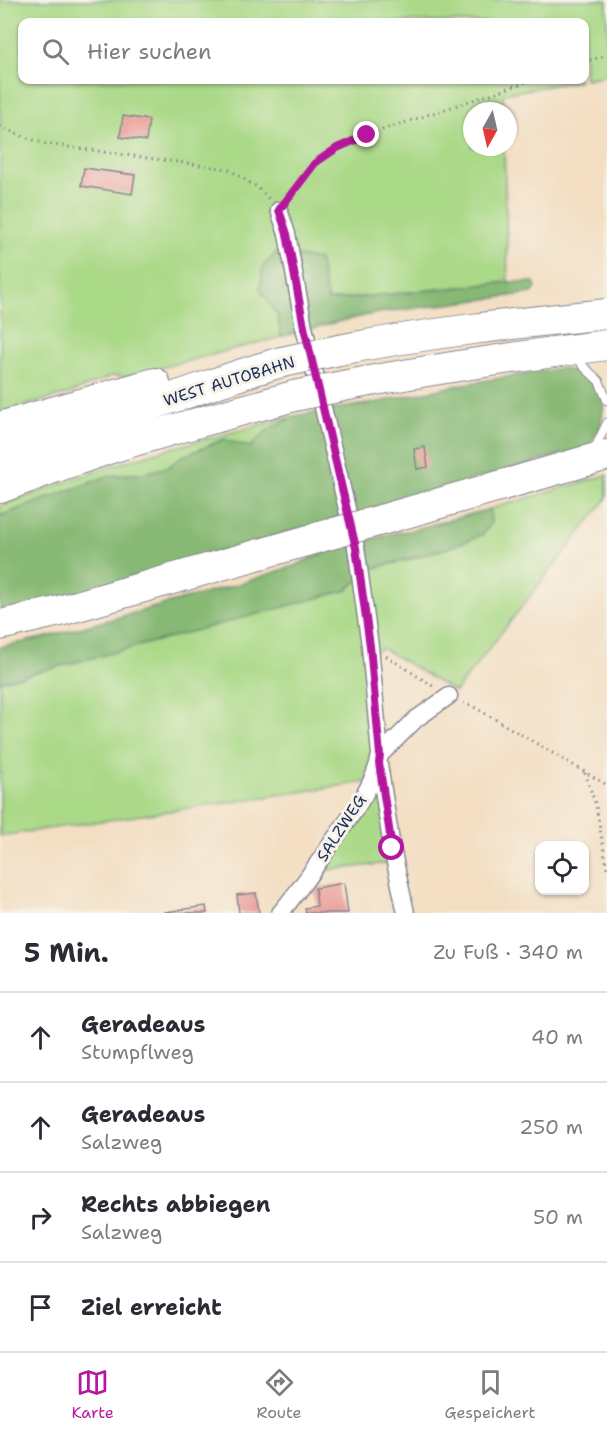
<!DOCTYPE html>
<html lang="de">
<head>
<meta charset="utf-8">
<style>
	body { margin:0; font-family:"Shantell Sans",sans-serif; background:#f7f7f7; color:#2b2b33 }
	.controls { position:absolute; right:18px; bottom:18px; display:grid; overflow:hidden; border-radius:12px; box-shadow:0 2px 4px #0004 }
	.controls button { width:54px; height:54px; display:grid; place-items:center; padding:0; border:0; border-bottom:2px solid #e1e1e2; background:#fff; color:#2b2b33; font:30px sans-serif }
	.compass { position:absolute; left:463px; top:102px; width:54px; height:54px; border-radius:50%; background:#fff; box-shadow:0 2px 4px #0004; rotate:188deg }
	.stop { position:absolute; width:18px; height:18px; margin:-14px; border:4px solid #b5179e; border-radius:50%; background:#fff }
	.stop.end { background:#b5179e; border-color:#fff; box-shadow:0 2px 6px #0008 }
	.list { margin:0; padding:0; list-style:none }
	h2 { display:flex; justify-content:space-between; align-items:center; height:78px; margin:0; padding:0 24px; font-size:26px }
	h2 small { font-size:20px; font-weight:400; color:#7c7c81 }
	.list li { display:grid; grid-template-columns:39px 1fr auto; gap:18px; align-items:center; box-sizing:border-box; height:90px; padding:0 24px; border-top:2px solid #e1e1e2 }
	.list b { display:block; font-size:22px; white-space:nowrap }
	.list p { margin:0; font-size:20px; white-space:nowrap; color:#7c7c81 }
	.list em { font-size:20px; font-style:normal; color:#7c7c81 }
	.icon { flex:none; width:33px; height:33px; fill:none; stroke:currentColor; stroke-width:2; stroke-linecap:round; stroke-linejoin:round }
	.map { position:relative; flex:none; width:607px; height:913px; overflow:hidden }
	.search { position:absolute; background:#fff; box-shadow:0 2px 4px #0004; left:18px; right:18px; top:18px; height:66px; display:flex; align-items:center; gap:15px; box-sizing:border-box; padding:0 21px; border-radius:12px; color:#7c7c81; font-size:22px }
	.sheet { height:438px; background:#fff }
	nav { display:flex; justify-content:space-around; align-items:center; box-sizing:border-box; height:84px; border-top:2px solid #e1e1e2; background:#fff; font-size:16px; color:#7c7c81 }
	nav a { display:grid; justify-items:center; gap:3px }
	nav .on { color:#b5179e }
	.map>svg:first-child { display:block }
	.green { fill:#aad987; stroke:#628472; stroke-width:1.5 }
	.forest { fill:#87b974; stroke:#517469; stroke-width:1.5 }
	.building { fill:#e7908b }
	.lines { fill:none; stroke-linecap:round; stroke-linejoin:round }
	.lane-casing { stroke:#878690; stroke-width:10 }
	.street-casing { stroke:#878690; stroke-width:19 }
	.highway-casing { stroke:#878690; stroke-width:32 }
	.path { stroke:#878690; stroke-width:3; stroke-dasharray:1.5 4.5; stroke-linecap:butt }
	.lane { stroke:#fff; stroke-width:8 }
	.street { stroke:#fff; stroke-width:16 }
	.highway { stroke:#fff; stroke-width:30 }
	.highway-bridge-casing { stroke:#878690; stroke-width:32; stroke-linecap:butt }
	.highway-bridge { stroke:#fff; stroke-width:30 }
	.route { stroke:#b5179e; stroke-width:8 }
	.labels { text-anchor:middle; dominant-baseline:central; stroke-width:6; stroke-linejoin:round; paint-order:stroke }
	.street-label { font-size:16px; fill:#1b2f5e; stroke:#f7f3e8 }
</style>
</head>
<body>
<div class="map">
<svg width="607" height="913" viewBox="0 0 607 913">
	<rect width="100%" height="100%" fill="#f7f3e8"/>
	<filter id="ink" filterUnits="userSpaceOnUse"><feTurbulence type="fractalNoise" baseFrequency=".0167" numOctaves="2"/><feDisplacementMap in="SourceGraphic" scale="12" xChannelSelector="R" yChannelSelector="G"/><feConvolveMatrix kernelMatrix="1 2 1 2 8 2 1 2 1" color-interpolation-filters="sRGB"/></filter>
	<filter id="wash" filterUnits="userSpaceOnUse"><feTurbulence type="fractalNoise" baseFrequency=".008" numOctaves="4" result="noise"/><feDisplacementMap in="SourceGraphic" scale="24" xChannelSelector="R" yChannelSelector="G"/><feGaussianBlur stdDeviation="1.35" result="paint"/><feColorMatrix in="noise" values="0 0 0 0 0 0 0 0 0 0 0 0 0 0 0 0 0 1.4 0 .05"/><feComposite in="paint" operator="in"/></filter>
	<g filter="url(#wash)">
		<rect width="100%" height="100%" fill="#f3dec2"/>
		<path class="green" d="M0,0H607V75L585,79L584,22H22V80H581L503,94V111H472V147H504L508,282L272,306L278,316L281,337L125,377L112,376L68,394L0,412Z
			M294,416L268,430L250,447L181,457L169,467L143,473L108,476L0,516V506L93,472L157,452Z
			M607,475V498L455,692L382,648L367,655L374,749L366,782L0,836V681L18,677L347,590L371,569L416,558L491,524L490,509Z
			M377,779L400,862L318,871Z"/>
		<path class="forest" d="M277,252L319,260L328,301L508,282H534L536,288L532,293L377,313L333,323L281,337L278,316L260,289L263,266Z
			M562,368L586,376L598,387L604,405L600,427L588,447L0,615V516L108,476L143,473L168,467L181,457L224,439L250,447L268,430L294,416L379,402L464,384Z
			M490,509L491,524L482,535L448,548L371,569L347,590L108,654L18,677L0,681V647L47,637L239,584L297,565L317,555L394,533L409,531Z"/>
		<g id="blocks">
			<path class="building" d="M123,116L149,120L146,141L120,137Z
				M84,168L135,175L132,194L81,186Z
				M425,447L428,467L417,469L414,449Z
				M344,883L348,913H306L305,908L317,906L315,888Z
				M256,893L259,913H239L237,895Z
				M206,906L207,913H165V912Z"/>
		</g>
	</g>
	<g filter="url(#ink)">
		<use href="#blocks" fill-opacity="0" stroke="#878690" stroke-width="1.5"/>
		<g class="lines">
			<g class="lane-casing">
				<path id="lane" d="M579,353L582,365L599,381L607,400
					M593,452L607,423"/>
			</g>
			<g class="street-casing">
				<path id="street" d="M279,210L287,234L304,327L356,547L370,646L380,755C375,785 350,817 333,841C316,866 300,890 280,913
					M380,755L416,719L449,696
					M379,764L392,848L406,913"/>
			</g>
			<g class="highway-casing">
				<path id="highway" d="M339,350C427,333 517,323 607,314
					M348,385C434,369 520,356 607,345
					M0,427L155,383
					M0,457C56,435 112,418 169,399C206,387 244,372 282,362
					M0,488C36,474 72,461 108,449C169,430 232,413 294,396
					M381,520L607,455
					M0,625L56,612L320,537"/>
			</g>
			<path class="path" d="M584,62L607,55
				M0,126L24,137L46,144L228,169L257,187L270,200
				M288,199L315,163L337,148L367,135L533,80
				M386,656L436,688
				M463,703L474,707L607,785
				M585,773L596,806L607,868"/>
			<use href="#lane" class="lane"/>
			<use href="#street" class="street"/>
			<use href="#highway" class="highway"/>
			<g class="highway-bridge-casing">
				<path id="highway-bridge" d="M282,362L339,350
					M294,396L348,385
					M320,537L381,520"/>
			</g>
			<use href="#highway-bridge" class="highway-bridge"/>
		</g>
	</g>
	<g class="lines" filter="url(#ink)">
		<path class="route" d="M367,135L337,148L315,163L279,210L287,234L304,327L356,548L370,646L380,755L379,763L392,848"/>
	</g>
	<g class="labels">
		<g class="street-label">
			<text transform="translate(229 381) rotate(-17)">WEST AUTOBAHN</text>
			<text transform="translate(341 828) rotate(-57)">SALZWEG</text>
		</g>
	</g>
</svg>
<div class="controls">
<button><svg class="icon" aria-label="locate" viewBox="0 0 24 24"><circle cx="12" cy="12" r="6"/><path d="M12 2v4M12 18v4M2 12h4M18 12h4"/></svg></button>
</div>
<svg class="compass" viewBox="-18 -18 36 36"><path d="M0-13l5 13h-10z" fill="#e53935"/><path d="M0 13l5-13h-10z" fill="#7c7c81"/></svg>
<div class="stop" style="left:392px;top:848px"></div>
<div class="stop end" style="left:367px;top:135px"></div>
<div class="search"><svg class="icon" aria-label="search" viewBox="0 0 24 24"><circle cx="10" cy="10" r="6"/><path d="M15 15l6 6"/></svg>Hier suchen</div>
</div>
<section class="sheet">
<h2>5 Min.<small>Zu Fuß · 340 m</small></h2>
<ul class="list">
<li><svg class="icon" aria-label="ahead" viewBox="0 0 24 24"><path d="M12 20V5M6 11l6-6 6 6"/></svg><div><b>Geradeaus</b><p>Stumpflweg</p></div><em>40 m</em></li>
<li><svg class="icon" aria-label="ahead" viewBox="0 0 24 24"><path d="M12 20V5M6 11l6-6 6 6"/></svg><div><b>Geradeaus</b><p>Salzweg</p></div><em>250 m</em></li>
<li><svg class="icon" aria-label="right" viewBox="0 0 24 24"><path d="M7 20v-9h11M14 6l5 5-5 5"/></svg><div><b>Rechts abbiegen</b><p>Salzweg</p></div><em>50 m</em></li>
<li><svg class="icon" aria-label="arrive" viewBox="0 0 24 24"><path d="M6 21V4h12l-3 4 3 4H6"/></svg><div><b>Ziel erreicht</b></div></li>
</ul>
</section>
<nav>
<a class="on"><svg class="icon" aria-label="map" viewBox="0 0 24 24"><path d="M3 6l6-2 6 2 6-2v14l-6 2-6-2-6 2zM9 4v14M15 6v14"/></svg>Karte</a>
<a><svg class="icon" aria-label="directions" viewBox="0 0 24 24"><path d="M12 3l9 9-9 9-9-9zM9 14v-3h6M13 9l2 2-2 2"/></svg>Route</a>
<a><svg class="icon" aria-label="saved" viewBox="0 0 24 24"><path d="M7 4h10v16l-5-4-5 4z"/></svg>Gespeichert</a>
</nav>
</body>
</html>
